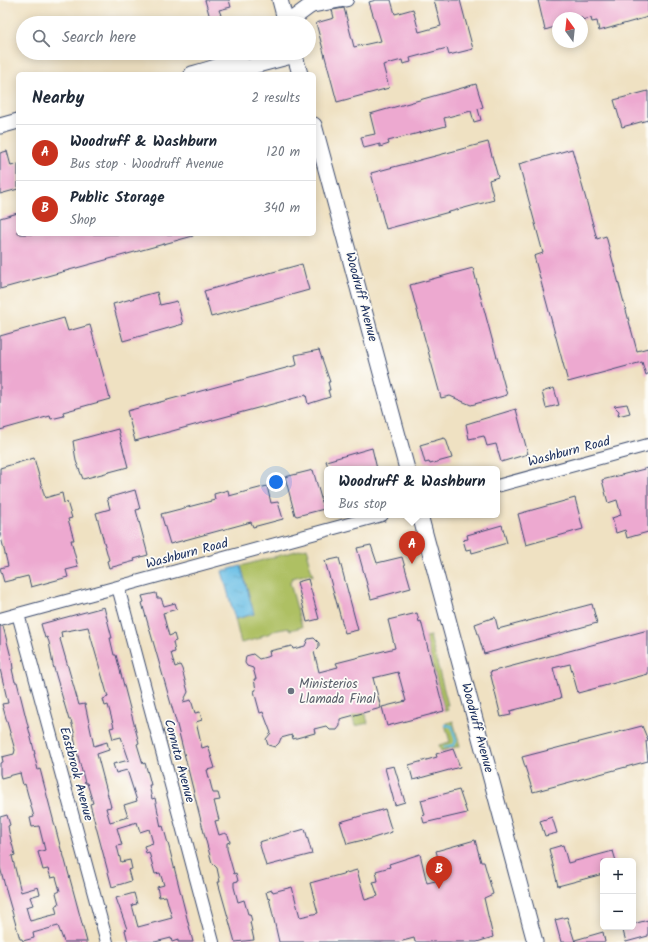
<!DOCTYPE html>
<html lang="en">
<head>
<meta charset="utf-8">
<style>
	body { margin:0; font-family:Kalam,sans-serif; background:#f2f2f3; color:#1f2937 }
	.controls { position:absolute; right:12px; bottom:12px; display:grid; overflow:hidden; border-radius:6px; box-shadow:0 2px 10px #0003 }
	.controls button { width:36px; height:36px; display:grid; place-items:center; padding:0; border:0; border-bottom:1px solid #e0e1e3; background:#fff; color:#1f2937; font:20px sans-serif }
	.compass { position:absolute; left:552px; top:12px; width:36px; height:36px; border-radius:50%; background:#fff; box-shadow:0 2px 10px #0003; rotate:345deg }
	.you { position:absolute; left:276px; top:482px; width:14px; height:14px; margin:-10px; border:3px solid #fff; border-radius:50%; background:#1a73e8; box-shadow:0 0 0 6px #1a73e833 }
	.badge { display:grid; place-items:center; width:26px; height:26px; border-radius:50%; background:#c8321e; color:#fff; font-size:13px; font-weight:700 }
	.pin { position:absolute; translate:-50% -33px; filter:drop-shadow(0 1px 2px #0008) }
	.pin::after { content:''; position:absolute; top:21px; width:14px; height:12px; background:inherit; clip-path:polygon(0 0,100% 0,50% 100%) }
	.popup { position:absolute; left:324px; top:466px; width:176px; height:52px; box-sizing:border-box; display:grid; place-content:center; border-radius:6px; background:#fff; filter:drop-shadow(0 1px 3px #0005); font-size:13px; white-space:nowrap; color:#747a83 }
	.popup b { font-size:15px; color:#1f2937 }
	.popup::after { content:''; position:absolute; left:50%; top:100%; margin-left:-8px; border:8px solid transparent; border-top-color:#fff }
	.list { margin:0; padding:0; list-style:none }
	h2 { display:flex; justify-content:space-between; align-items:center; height:52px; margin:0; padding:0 16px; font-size:17px }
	h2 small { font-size:13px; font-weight:400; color:#747a83 }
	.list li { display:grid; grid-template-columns:26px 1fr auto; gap:12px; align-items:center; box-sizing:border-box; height:56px; padding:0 16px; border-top:1px solid #e0e1e3 }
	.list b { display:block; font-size:15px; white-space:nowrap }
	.list p { margin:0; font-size:13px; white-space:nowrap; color:#747a83 }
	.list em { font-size:13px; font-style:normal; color:#747a83 }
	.icon { flex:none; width:22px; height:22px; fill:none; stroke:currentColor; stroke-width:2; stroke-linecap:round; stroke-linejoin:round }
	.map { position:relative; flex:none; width:648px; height:942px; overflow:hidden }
	.search { position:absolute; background:#fff; box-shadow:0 2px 10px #0003; left:16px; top:16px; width:300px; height:44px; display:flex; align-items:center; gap:10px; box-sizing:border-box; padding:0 14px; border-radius:22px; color:#747a83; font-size:15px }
	.panel { position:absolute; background:#fff; box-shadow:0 2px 10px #0003; left:16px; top:72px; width:300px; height:164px; border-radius:6px }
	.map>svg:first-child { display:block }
	.grass { fill:#aec063; stroke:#647860 }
	.water { fill:url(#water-ripples); stroke:#4276a2 }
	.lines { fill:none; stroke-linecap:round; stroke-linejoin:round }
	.stream { stroke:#68bee5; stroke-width:2.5 }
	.building { fill:#eda9d0; fill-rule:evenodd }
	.minor-casing { stroke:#3b4a6d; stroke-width:14 }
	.major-casing { stroke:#3b4a6d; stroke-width:17 }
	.minor { stroke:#fff; stroke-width:12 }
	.major { stroke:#fff; stroke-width:15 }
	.worship-dot { fill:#6b7280; stroke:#fdfcf7; stroke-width:1.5 }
	.labels { text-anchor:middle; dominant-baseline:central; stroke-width:3.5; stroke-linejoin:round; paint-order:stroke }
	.street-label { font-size:13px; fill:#1b2f5e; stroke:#fdfcf7 }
	.worship-label { font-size:13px; fill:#5b616d; stroke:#fdfcf7; text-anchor:start }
</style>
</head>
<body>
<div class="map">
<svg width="648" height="942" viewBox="0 0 648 942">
	<defs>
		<pattern id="water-ripples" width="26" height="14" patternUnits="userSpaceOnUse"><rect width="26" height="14" fill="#68bee5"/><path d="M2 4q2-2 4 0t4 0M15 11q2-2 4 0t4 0" fill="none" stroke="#559bbd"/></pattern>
	</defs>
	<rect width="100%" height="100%" fill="#fdfcf7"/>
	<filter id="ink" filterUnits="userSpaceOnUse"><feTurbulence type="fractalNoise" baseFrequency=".025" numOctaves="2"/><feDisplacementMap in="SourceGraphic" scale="8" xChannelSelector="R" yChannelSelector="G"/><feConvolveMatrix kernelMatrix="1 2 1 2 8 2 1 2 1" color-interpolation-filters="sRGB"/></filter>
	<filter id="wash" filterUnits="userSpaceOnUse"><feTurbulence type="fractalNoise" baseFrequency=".012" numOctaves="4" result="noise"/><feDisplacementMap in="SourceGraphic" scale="16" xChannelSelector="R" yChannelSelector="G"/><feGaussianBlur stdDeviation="0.9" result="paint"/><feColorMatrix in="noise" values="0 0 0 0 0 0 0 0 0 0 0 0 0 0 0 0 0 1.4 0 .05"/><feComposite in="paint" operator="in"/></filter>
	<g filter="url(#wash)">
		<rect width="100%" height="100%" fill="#efe1c2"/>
		<path class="grass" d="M307,548L309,554L307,555L313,576L308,574L292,578L290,583L302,627L290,630L289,628L273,631L271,633L261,636V638L241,643L235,619L254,614L241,566Z
			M430,636L448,705H446L448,710L445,711L425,637Z
			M365,712L368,723L355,726L352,715Z
			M453,721L460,746L441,751L439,745L450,742L445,724Z"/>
		<path class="water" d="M241,566L254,614L235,619L222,571Z"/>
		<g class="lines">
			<path class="stream" d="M444,747L454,745L456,741L452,726L445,725"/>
		</g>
		<g id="blocks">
			<path class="building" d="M205,0H229L231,7L219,10L221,15L210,18Z
				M376,0H391L395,14L413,9L419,32L441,26L434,0H460L473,49L449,55L447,48L410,58L411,62L403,64L402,60L383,65L389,88L337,102L316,23L334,18L332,10L344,8L354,47L381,41L369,2Z
				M538,0H648V17L599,31L597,21L592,22L591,18L582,20V18H558V26L545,30Z
				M476,84L483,107L478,109L481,120L474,122L471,111L444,118L446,126L388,141L389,144L380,147V144L364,148L361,137L375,134L370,114Z
				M648,91V120L622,127L614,100Z
				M488,142L498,177L489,180L494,200L386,229L371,173Z
				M572,149L597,239L606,236L637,351L648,348V374L646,375L642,362L568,382L534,256L543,253L519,164Z
				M7,151L11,166L18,164V189L0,194V153Z
				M18,213V234H193V236L0,289V218Z
				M302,264L309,290L211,317L204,291Z
				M473,268L507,395L471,405L450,396L441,398L410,285Z
				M157,292L160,305L177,301L183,324L123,341L113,304Z
				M64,318L68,331L90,325L110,399L63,412L64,416L51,419L50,416L0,430V336Z
				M319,350L330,382H328L330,390H328L330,397L308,404L306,395L135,441L127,411L297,365L295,355Z
				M554,388L559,405L546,408L542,392Z
				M627,404L630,413L618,416L619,411L614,406Z
				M516,409L528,454L501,462L496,444L487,446L484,436L469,439L466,424Z
				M118,429L128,467L83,479L76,461L73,441Z
				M444,438L446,439L452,458L430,464L429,462L425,463L420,445Z
				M372,448L377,469H329L326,461Z
				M34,458L45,498L62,493L64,503L67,502L72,518L68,519L74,540H71L78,567L66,570L68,577L31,587L28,576L4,582L0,568L8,566L0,533V468Z
				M648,468V532L627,538L625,530L616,533L612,518L621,515L617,500L608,503L602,480Z
				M313,470L324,509L297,516L295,515L285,477Z
				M267,486L271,503L278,502L283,519L253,527L251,522L170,544L161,514L215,500L214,494L228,490L229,496Z
				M135,490L140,509L136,510L148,555L134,559L135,561L109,568L107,561L109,560L96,513L110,509L107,498Z
				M575,498L583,529L526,545L518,514Z
				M502,525L507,543L472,553L471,549L466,550L463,540L468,539L467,535Z
				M371,545L377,563L402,557L411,588L371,599L357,548Z
				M339,558L358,630L345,633L325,561Z
				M308,579L319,619L307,622L297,582Z
				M156,593L157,598H161L164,606L175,603L177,609L163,613L169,636L174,634L176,641L173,642L175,652L171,653L175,667L180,665L182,669L188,692L183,702L191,700L195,713L200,712L202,720L196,722L202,748L208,746L209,749L215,768L207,770L213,793H218L220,800L214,801L219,820L215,821L219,835L225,833L228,835L230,842L227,843V849L234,874L236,873L238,881L234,882V887L238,902L244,900L248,914H250L252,921L250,922L254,940L235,942L218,882H220L217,868L212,863L206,841L177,725L142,603L144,602L142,596Z
				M592,604L597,623L484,654L475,624L495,617L498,629Z
				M104,607L112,638H110L114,655H116L139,743L137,744L143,764L145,763L149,777L151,785H149L152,799L155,798L161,827L163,826L169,847L193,942H178V940L172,942L171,938L155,942H128L125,930L127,929L116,898L134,893L137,904L132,905L138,927L172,918L166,896L159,897L157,887L164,885L160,873L155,874L149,852L146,853L144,846L153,843L149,829L140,832L137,822L117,828L122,845L117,846L121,862L130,860L132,869L128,870L131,881L112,887L90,804L93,803L87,783H85L77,752L74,737L75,736L71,720H69L53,665L49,642L47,637L45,638L41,624ZM88,627L108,697L103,699L105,706L108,705L114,727L110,728L113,739L121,737L129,760L113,764L116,773L127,770L137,801L124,805L128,817L110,822L106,808L111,807L97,754L109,750L107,742L94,746L85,704L79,705L60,639L62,637L61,632Z
				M417,613L419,622L421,621L444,711L387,726L382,707L406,701L398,672L373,678L381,708L340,719V726L337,730H330L326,726L314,729L315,733L293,739L292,735L281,738L279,743L275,747L268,745L266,739L271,733L263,712L260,713L254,691L256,690L254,679H256L253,668L247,666L245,663L246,656L253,654L259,659L270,656L269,651L292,646L293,649L305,646L308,639L314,638L319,643V647L314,652L319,672L338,667L336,663L395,648L388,620Z
				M0,626H3L12,661L13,669H12L15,682H17L35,754H34L38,770L40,769L62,853H63L87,942H64L58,926L33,933L34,938L23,941L22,939H20L7,894L0,867V817L7,815L10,825L8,826L9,832L15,855L12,856L21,892L38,887L40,894L30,897L33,905L26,907L30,921L57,914L55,906L59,904L56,893L60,891L56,877L51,878L48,869L43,870L38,852L45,850L39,826L32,827L30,818L34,817L25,784L23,785L20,773L1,778L0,774V763L3,762L2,757L14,754L15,750L2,704L8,703L0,669Z
				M648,630V674L578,693L570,664L553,668L561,698L510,711L511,715L501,717L490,672Z
				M642,726L648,740L646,741L648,761L533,792L522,757Z
				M453,749L460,767L413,780L409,765L437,757L436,754Z
				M394,766L405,802L395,805L385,768Z
				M459,790L467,813L424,823L422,816L425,815L421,800Z
				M385,809L392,832L364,841L363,840L347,844L340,822Z
				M552,817L557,833L545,836L540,821Z
				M305,829L312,854L266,866L259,842Z
				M475,840L481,862H484L493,894L484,898L493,937L477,942H415L414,938L399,942H279L269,898L268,899L266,892L272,890L273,892L292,887L300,917L318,913L310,883L357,870L365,900L378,896L373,882L378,881L376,871L390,867L389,864L420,854L427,883L444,879L436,851Z
				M563,845L568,863L613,851L616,861H603V874L558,886L549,849Z
				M567,917L575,942H561L555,920Z
				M648,920V936L626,942L622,927H633V924Z
				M603,932L605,942H575V940Z"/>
		</g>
	</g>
	<g filter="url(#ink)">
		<use href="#blocks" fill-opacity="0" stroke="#3b4a6d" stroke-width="1"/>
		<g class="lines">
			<g class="minor-casing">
				<path id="minor" d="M309,7L347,0
					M497,486L648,445
					M118,587L213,942
					M18,614L107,942
					M0,619L382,515"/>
			</g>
			<g class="major-casing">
				<path id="major" d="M280,0L286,23
					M287,23L318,0
					M294,53L300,74
					M209,70L231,72L295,55
					M192,74C210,69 229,64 244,53
					M314,125L407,469
					M0,126L18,121
					M420,515L535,942"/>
			</g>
			<use href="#minor" class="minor"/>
			<use href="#major" class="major"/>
		</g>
	</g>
	<circle class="worship-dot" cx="291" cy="691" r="4"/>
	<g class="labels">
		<g class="street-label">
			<text transform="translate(361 297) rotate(75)">Woodruff Avenue</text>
			<text transform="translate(569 452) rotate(-15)">Washburn Road</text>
			<text transform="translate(187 554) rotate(-15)">Washburn Road</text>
			<text transform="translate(477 728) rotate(75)">Woodruff Avenue</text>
			<text transform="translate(179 761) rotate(75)">Cornuta Avenue</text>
			<text transform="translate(76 774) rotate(75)">Eastbrook Avenue</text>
		</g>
		<g class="worship-label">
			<text x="299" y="684">Ministerios<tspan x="299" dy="15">Llamada Final</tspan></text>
		</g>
	</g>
</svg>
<div class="controls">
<button>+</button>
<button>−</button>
</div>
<svg class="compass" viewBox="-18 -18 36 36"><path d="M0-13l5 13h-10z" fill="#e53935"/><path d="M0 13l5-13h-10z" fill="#747a83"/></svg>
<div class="you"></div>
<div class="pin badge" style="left:412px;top:564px">A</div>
<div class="popup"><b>Woodruff &amp; Washburn</b>Bus stop</div>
<div class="pin badge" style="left:439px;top:889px">B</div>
<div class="search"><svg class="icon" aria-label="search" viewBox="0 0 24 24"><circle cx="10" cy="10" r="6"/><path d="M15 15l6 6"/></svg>Search here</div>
<section class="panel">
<h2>Nearby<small>2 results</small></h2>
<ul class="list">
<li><span class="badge">A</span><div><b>Woodruff &amp; Washburn</b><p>Bus stop · Woodruff Avenue</p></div><em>120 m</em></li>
<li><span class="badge">B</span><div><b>Public Storage</b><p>Shop</p></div><em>340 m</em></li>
</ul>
</section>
</div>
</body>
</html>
